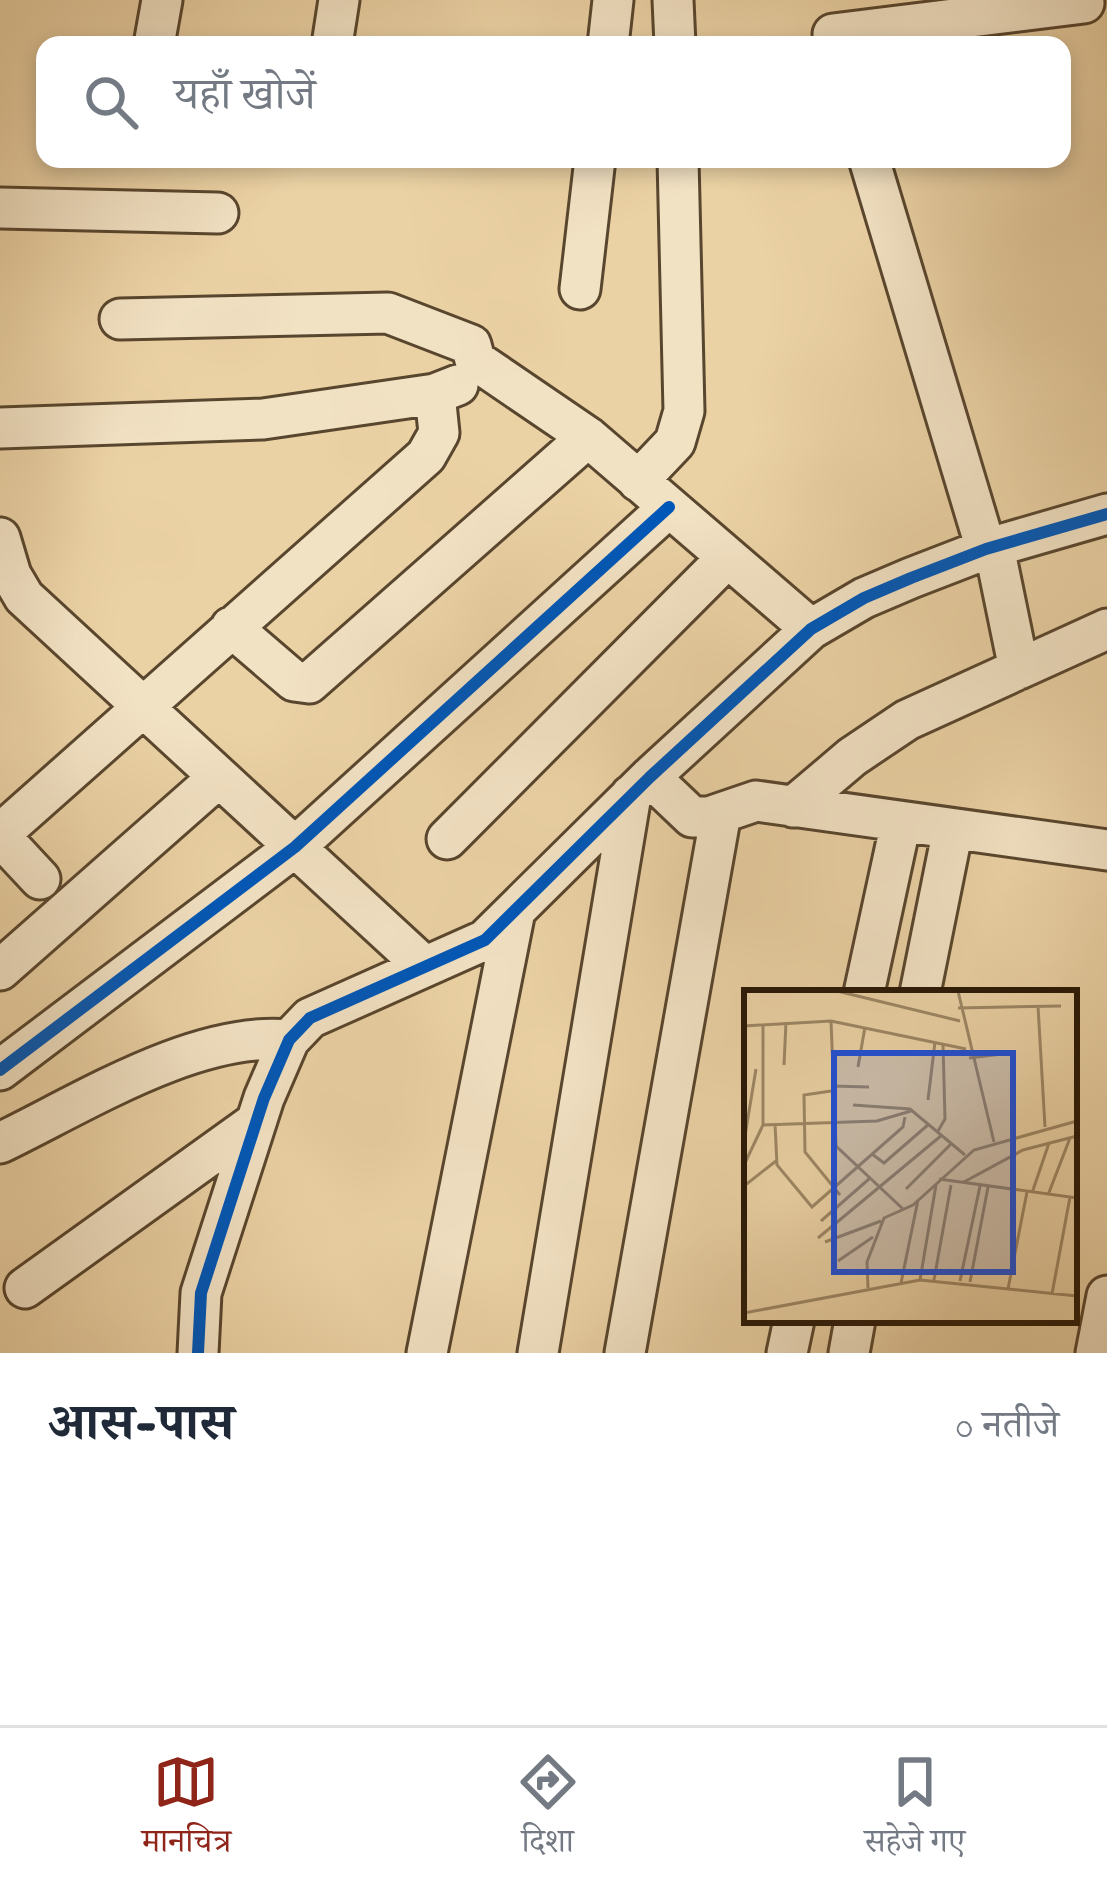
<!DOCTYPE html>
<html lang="hi">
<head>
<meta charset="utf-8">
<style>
	body { margin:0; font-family:"IM FELL English","Noto Serif Devanagari",serif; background:#f2f2f3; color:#1f2937 }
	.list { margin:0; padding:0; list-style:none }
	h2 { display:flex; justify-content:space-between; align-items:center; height:156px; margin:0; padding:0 48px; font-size:51px }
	h2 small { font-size:39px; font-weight:400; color:#747a83 }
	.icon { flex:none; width:66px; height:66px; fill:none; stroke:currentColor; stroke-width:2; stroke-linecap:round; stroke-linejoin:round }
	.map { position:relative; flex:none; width:1107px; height:1353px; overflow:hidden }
	.search { position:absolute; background:#fff; box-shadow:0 6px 18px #0003; left:36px; right:36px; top:36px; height:132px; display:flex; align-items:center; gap:30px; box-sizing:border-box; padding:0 42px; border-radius:24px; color:#747a83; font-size:45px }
	.sheet { height:372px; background:#fff }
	nav { display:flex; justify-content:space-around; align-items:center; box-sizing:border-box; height:168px; border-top:3px solid #e0e1e3; background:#fff; font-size:33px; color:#747a83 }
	nav a { display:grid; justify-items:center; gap:6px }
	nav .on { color:#8f2418 }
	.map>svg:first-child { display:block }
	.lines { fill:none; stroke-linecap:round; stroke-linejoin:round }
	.minor-casing { stroke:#59462e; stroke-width:45 }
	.minor { stroke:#f2e2c4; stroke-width:39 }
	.cycleway-casing { stroke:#f2e2c4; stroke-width:20 }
	.cycleway { stroke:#0057b8; stroke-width:12 }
	.inset-road { fill:none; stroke:#9d8765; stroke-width:3 }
	.view { fill:#1d4ed8; fill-opacity:0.15; stroke:#1d4ed8; stroke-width:6 }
	.inset-edge { fill:none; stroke:#281706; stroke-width:6 }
</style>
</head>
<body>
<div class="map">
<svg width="1107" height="1353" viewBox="0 0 1107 1353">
	<rect width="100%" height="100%" fill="#ebd2a5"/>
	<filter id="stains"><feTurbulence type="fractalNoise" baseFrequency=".00167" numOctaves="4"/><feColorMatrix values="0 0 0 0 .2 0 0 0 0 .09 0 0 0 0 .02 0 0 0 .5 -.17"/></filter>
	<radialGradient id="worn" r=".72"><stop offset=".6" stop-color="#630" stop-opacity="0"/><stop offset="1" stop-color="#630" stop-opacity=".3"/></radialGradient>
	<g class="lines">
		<g class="minor-casing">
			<path id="minor" d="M673,0L675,45
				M833,34L1084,3
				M154,45L162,0
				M332,45L339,0
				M608,45L613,0
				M869,159L986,549
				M0,208L218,213
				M580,289L595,159
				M120,319L388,313L471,345L475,360L588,437L811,629
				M0,428L263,419L435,394L458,385
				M638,481L675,442L684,411L678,159
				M0,538L11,575L24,597L424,966
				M994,547L1019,669
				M231,627L294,681L309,683L588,437
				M650,777L692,817H709L756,801L1107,850
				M793,807L852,757L907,720L1107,629
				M0,834L426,456L439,433L435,394
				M0,836L40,879
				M447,839L727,558
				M0,970L219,777
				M864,993L901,822
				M920,993L953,829
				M0,1070L295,847L669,507
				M0,1143C83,1103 196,1031 289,1040
				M25,1288L256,1122
				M198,1353L201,1293L264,1098L289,1040L310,1018L485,940L650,777L811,629L864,598L911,578L986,549L1107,514
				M427,1353L515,911
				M538,1353L631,795
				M625,1353L721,813
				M787,1353L794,1320
				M849,1353L855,1320
				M1096,1353L1107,1296"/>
		</g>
		<use href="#minor" class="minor"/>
		<g class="cycleway-casing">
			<path id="cycleway" d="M0,1070L295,847L669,507
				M198,1353L201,1293L264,1098L289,1040L310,1018L485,940L650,777L811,629L864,598L911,578L986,549L1107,514"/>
		</g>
		<use href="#cycleway" class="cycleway"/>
	</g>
	<g transform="translate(744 990)">
		<rect width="333" height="333" fill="#ebd2a5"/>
		<path class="inset-road" d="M93,1L216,31M214,1L250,152M294,16L301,137M214,18L317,16M87,31L92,156L159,219M0,36L87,31L222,59M333,58V117M225,68L266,63M40,75L42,32M114,77L121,37M87,96L125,97M87,101L60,105L61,162L96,205M184,110L191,52M109,115L166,119L221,165M31,134L33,175L68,217L159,137L161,127M19,135L133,131L167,121M194,141L201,129L199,54M0,152L12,79M128,164L140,173L185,134M0,175L19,135V34M195,189L333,208M218,193L279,160L333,146M0,196L32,171M162,199L208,153M288,203L305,153M304,205L326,148M77,231L125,189M74,248L198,145M81,252L137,231M94,271L129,247M176,290L192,195M190,290L207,195M216,291L236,196M226,292L244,197M157,293L174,210M124,298L123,272L140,228L169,215L230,160L333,131M264,299L283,202M308,304L326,207M0,323L176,290L333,306"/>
		<path class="view" d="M90,63H269V282H90Z"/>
		<rect width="333" height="333" class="inset-edge"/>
	</g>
	<rect width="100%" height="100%" filter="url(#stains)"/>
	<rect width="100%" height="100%" fill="url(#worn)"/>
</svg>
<div class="search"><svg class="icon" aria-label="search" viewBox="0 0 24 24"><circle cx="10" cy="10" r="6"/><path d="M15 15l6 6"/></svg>यहाँ खोजें</div>
</div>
<section class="sheet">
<h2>आस-पास<small>0 नतीजे</small></h2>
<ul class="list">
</ul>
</section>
<nav>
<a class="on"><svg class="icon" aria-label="map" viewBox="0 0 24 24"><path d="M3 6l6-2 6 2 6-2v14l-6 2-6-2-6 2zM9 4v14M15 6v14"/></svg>मानचित्र</a>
<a><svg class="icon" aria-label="directions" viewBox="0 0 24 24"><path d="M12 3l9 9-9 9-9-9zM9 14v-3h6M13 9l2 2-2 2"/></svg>दिशा</a>
<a><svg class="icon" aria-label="saved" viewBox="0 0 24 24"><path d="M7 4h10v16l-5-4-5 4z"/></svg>सहेजे गए</a>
</nav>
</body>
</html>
